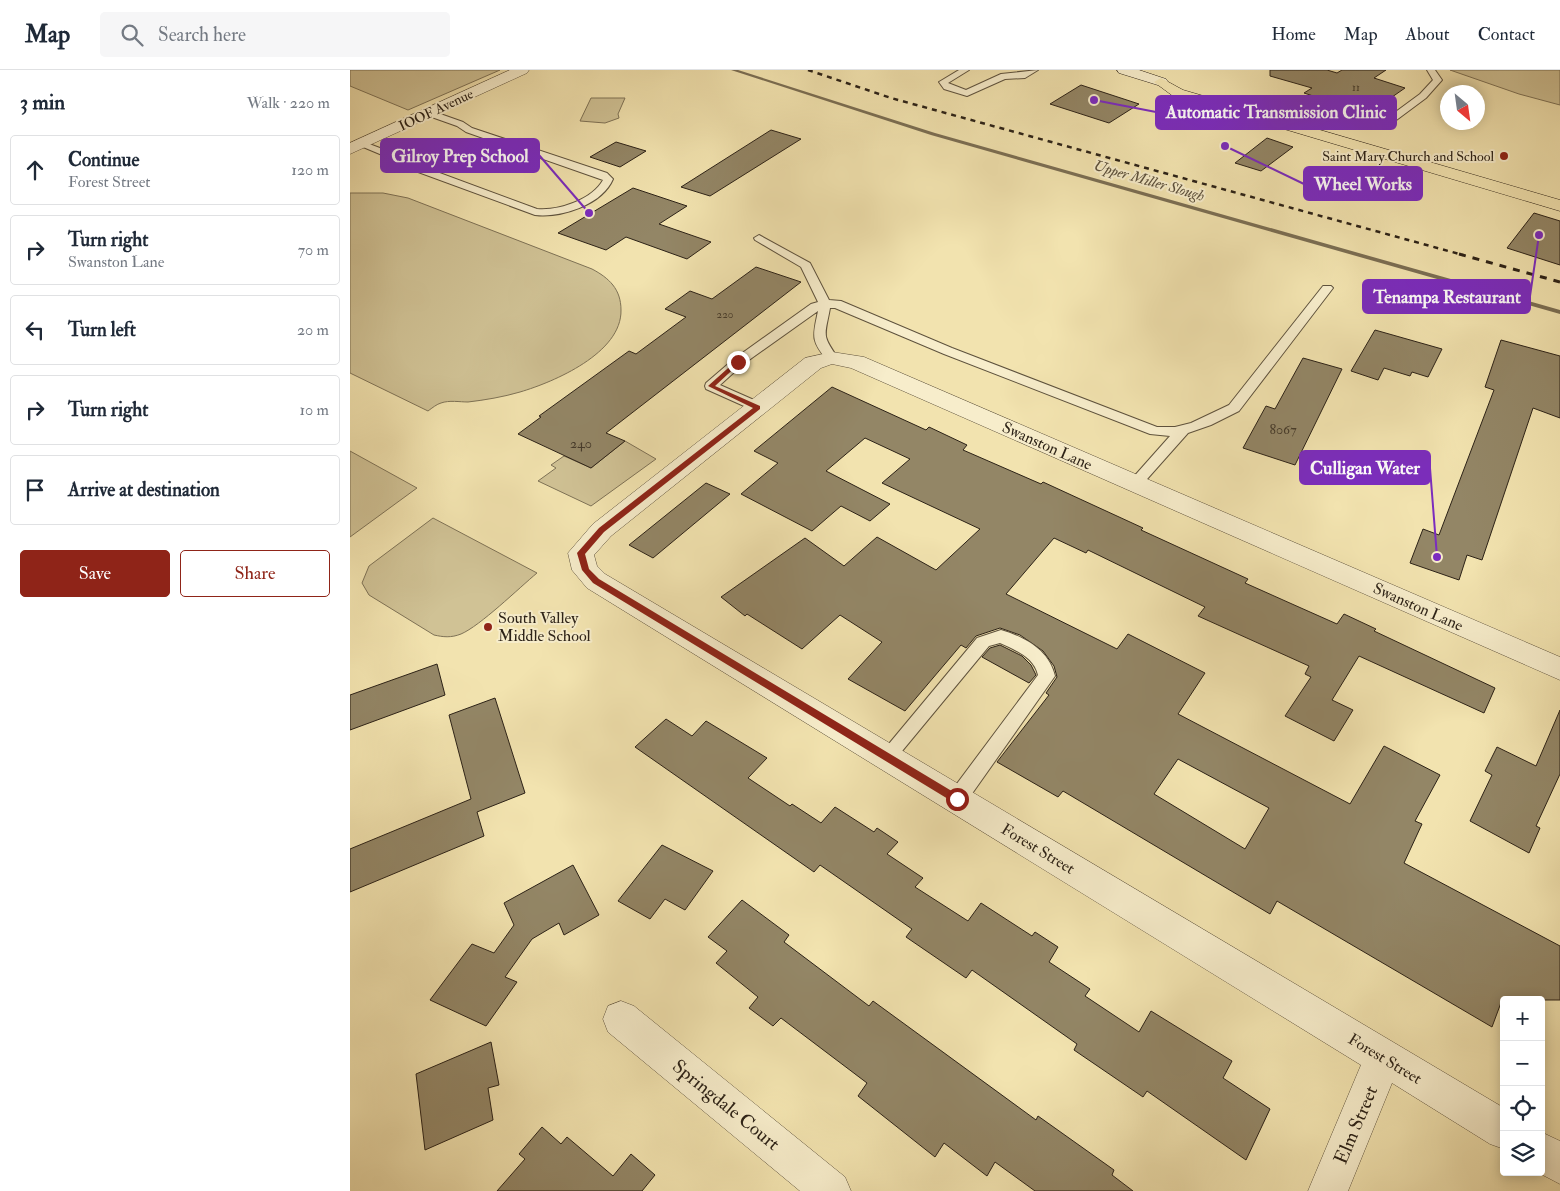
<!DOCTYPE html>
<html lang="en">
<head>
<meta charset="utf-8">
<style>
	body { margin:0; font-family:"IM FELL Double Pica",serif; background:#f6f6f7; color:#1f2937 }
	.controls { position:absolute; right:15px; bottom:15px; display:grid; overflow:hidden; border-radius:5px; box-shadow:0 2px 12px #0003 }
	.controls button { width:45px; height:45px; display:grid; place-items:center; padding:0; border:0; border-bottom:1px solid #e0e1e3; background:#fff; color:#1f2937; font:25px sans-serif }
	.compass { position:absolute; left:1090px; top:15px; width:45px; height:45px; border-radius:50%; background:#fff; box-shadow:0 2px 12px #0003; rotate:151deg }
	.stop { position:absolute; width:15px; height:15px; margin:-11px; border:4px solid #8f2418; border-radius:50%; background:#fff }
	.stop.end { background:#8f2418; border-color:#fff; box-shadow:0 1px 5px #0008 }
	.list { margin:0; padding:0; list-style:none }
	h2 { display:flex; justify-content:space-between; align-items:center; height:65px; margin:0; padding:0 20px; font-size:21px }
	h2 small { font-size:16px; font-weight:400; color:#747a83 }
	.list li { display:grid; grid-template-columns:32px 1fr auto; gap:15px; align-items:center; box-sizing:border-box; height:70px; margin:0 10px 10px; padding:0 10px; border:1px solid #e0e1e3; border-radius:5px }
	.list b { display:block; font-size:19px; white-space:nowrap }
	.list p { margin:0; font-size:16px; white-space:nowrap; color:#747a83 }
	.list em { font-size:16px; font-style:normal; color:#747a83 }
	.actions { display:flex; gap:10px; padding:15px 20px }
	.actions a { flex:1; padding:11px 0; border:1px solid #8f2418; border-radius:5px; text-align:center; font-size:18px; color:#8f2418 }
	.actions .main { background:#8f2418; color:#fff }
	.icon { flex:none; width:28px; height:28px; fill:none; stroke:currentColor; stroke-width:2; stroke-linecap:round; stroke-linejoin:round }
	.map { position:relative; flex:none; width:1210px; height:1121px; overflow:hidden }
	header { display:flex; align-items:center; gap:30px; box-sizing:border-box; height:70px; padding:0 25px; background:#fff; border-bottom:1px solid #e0e1e3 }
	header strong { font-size:24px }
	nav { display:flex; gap:28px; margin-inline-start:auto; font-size:18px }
	.search { width:350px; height:45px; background:#f6f6f7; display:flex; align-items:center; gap:12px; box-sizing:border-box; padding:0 18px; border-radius:5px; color:#747a83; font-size:19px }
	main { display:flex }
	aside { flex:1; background:#fff }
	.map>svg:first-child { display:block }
	.green { fill:#d0c295; stroke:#7e7256 }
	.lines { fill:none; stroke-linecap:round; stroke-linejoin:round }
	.stream { fill:#7b6e53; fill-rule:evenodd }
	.building { fill:#938666; stroke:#2c2217; fill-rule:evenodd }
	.service-casing { stroke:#5e523d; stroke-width:2 }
	.minor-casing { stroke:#5e523d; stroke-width:1 }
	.tertiary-casing { stroke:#5e523d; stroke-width:1 }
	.secondary-casing { stroke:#2c2217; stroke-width:1 }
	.primary-casing { stroke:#2c2217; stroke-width:1 }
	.service { fill:#f7edcb; fill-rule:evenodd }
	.minor { fill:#f7edcb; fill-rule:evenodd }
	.tertiary { fill:#f7edcb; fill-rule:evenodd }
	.secondary { fill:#f7edcb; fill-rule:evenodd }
	.primary { fill:#f2e3af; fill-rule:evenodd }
	.rail-far1 { stroke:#2c2217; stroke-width:2.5; stroke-dasharray:5 5; stroke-linecap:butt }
	.rail { stroke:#2c2217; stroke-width:3; stroke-dasharray:7 7; stroke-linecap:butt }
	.route { fill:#8f2418 }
	.poi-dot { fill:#8f2418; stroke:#f7edcb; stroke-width:2 }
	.labels { text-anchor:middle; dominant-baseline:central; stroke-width:4; stroke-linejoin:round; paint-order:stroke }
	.far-number-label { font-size:11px; fill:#463b2b }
	.far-street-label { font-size:14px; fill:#2c2217; stroke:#f7edcb }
	.far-poi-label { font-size:14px; fill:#2c2217; stroke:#f7edcb; text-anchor:end }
	.number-label { font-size:14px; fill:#463b2b }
	.far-water-label { font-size:15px; font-style:italic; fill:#5a4e3a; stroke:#f7edcb }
	.street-label { font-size:16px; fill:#2c2217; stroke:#f7edcb }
	.poi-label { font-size:16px; fill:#2c2217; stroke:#f7edcb; text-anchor:start }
	.near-street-label { font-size:19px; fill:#2c2217; stroke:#f7edcb }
	.leader { fill:none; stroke:#7b2cbf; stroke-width:2 }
	.callout-dot { fill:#7b2cbf; stroke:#f7edcb; stroke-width:2 }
	.callout { fill:#7b2cbf; stroke:#7b2cbf; stroke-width:2 }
	.callout-label { font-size:18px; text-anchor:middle; font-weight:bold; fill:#fff }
</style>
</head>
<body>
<header>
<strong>Map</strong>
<div class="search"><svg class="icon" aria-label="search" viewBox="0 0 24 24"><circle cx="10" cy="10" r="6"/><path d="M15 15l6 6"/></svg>Search here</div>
<nav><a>Home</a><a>Map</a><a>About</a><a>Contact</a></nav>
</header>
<main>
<aside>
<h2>3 min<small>Walk · 220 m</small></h2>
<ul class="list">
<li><svg class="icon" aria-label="ahead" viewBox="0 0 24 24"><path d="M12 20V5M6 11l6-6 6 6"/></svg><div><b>Continue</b><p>Forest Street</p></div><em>120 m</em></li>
<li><svg class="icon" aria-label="right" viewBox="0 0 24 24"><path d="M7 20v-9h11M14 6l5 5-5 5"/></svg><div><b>Turn right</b><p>Swanston Lane</p></div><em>70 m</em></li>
<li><svg class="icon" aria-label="left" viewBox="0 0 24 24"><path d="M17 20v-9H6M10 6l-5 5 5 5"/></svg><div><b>Turn left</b></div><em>20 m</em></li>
<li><svg class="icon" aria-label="right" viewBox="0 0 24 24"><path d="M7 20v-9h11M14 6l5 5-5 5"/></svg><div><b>Turn right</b></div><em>10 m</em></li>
<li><svg class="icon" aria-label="arrive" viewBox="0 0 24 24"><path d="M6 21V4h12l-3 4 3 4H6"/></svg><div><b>Arrive at destination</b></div></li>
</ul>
<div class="actions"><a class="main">Save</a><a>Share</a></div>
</aside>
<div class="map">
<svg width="1210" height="1121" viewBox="0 0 1210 1121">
	<rect width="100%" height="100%" fill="#f2e3af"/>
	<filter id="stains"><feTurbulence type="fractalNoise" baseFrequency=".004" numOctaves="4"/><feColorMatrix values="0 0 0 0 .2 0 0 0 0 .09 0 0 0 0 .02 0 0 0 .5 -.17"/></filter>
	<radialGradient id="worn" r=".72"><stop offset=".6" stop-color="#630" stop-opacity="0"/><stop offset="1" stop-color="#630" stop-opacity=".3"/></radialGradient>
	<path class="green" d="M0,0H150L58,40L0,16Z
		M1100,0H1210V35L1169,24Z
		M241,28H275L268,44L269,48L255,53L230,51Z
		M0,123H33L58,128L242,199C259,208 271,219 271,240C272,283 204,312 170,322C153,327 135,330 118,332C110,332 99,330 91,333C87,334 82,338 78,341L0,303Z
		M275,371L306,389L241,436L188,411L206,398L201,395L214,386L241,398Z
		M0,381L67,418L0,467Z
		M83,448L187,503C169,518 130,556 111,564C101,568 93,567 84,565L19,525L12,513L19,496Z"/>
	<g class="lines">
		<path class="stream" d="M381,0H388L585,63L1210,240V244L581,65Z"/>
	</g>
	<path class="building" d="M920,0H977L987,3L992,0H1036L1024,8L1055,18L1032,34L1021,31L1018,34L997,28L988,34L954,23L962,18L920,6Z
		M731,15L789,34L759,53L700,34Z
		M421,60L451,69L360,126L331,117Z
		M917,68L943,77L911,101L885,93Z
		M266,72L296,81L270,97L240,87Z
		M283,118L337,136L309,154L361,172L337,189L276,167L256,180L208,163Z
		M1184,143L1210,151V195L1157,178Z
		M406,197L451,212L256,363L275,371L241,398L168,364L191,347L189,346L279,281L286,284L336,247L315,239L340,221L362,229Z
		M1025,260L1092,279L1078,307L1062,302L1060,306L1034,298L1028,310L1001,301Z
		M1151,270L1210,286V348L1183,338L1132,490L1117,485L1109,510L1060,493L1073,459L1089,465L1144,320L1135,317Z
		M953,288L992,299L945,395L893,378L916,336L925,339Z
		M482,317L576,360L579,357L617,375L613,380L691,414L693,412L793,458L791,460L898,509L895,513L942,534L987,554L994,544L1026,559L1024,561L1145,618L1134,643L1009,586L982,630L1003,640L984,671L935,646L961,607L955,604L959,596L848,546L855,537L738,480L736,483L704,468L656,524L767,579L778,564L855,603L828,644L1000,734L1034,676L1090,705L1065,751L1072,754L1054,793L1210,876V930H1152L1142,957L927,831L920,844L713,721L708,727L647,692L699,625L696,623L707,607L704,596L693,581L670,565L650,558L626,566L616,578L611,575L555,641L498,609L532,572L490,545L452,579L397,544L395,546L371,527L455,468L494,496L527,467L586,500L630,459L532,413L560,389L515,368L476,401L540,434L520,451L491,436L462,461L391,424L428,393L404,381ZM828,689L919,738L895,779L804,724Z
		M356,413L380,424L303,488L279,475Z
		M650,575L672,586L681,595L686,605L679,613L632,587L640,578Z
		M87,594L95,625L0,660V625Z
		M145,628L175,723L127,742L134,766L0,822V779L121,729L99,645Z
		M1210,640V704L1186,756L1190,758L1179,783L1120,751L1142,705L1135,701L1147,677L1186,696Z
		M316,649L342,666L356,651L417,688L398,708L440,736L442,734L471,753L485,737L524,762L527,758L548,772L537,784L573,808L565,817L618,851L631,833L682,866L685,862L708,877L699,892L740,919L735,926L789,962L801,941L882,991L873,1008L920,1039L896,1090L797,1021L793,1027L724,980L727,974L622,900L616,908L556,867L562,859L470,795L464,802L285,677Z
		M312,775L363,801L335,840L315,829L300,849L268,831Z
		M223,795L249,845L214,865L209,853L182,869L155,907L167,912L136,956L80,930L122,874L144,883L164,855L154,833Z
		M392,830L439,865L434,872L519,936L523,931L686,1050L688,1046L764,1100L762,1105L783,1121H685L645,1092L637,1106L594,1073L585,1087L508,1026L517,1013L431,948L423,956L399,938L408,927L366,893L377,881L358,867Z
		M141,972L149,1015L138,1018L143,1050L75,1080L66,1004Z
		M192,1057L211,1074L217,1067L263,1106L281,1084L305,1105L292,1121H147L175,1089L169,1084Z"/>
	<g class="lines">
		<g class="service-casing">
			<path id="service" d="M609,0H619L598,13L616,20L651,4L688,0L675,8L655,9L617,26L594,19L589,12Z
				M1077,0H1085L1092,10L1076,28L1041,54L967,53L962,50L967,47L1036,49L1070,24L1083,10Z
				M79,40L113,52L122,58L257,103L263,109C252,135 211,148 185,145L60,99L56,95L6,74L14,72L64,91L68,95L187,139C208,141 242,130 253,110L116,62L107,56L76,45L74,43Z
				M409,165L460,193L479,230L491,231L602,278L807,357H825L841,353L879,335L973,216H981L983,218L889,341L861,355L838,363L790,417L785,419L778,414L780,411L820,366L800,364L594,284L485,238H480C475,266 471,264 488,288L486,291H478C460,270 463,266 468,241L392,295L370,315L413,334L415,337L413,340H403L356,319L355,316L356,313L384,289L461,234L468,232L451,197L405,170L404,168Z
				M651,560C675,567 699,580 705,606L614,735L607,737L600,735L598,729L600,723L688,605C684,587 665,580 650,573L639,576L543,692L537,695L531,692L528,687L627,568Z"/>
		</g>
		<g class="minor-casing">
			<path id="minor" d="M482,282L514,287L1210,587V610L501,298L482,294L471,298L261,466L244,485L247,496L255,504L1154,1038V1079L1140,1074L1042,1013L998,1121H958L1011,995L237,518L222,500L218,483L243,454L455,288Z
				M271,931L284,936L495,1107L501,1121H450L258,962L253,949L258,936Z
				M1191,1062L1210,1071V1114L1187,1102H1191Z"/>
		</g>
		<g class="tertiary-casing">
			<path id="tertiary" d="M160,0H179L177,3L0,84V73Z"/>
		</g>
		<g class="secondary-casing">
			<path id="secondary" d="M767,0H789L816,9L818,12L811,16L769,3Z"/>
		</g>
		<g class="primary-casing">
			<path id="primary" d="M811,8L833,20L1210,130V141L823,26L804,12Z"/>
		</g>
		<use href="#service" class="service"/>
		<use href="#minor" class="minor"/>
		<use href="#tertiary" class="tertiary"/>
		<use href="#secondary" class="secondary"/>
		<use href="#primary" class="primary"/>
		<path class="rail-far1" d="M458,0L541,28L1113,185"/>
		<path class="rail" d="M1109,184L1210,212"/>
	</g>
	<path class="route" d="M386,291L391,292L365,316L410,336V339L254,462L235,484L239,499L249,509L610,726V732H603L243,513L232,500L227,483L249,458L403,338L358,316Z"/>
	<g class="poi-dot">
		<circle cx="1154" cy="86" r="5"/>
		<circle cx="138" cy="557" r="5"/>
	</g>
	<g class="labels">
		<g class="far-number-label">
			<text x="1006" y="17">11</text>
			<text x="375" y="244">220</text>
		</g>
		<g class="far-street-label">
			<text transform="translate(86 40) rotate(-25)">IOOF Avenue</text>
		</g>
		<g class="far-poi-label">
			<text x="1144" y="86">Saint Mary Church and School</text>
		</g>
		<g class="number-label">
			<text x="933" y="359">8067</text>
			<text x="231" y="373">240</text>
		</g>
		<g class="far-water-label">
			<text transform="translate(799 111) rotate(16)">Upper Miller Slough</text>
		</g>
		<g class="street-label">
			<text transform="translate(697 376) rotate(24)">Swanston Lane</text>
			<text transform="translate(1068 537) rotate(24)">Swanston Lane</text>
			<text transform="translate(688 779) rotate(31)">Forest Street</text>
			<text transform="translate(1035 989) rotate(31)">Forest Street</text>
		</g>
		<g class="poi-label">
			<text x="148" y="548">South Valley<tspan x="148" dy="18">Middle School</tspan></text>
		</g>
		<g class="near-street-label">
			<text transform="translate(376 1035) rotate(39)">Springdale Court</text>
			<text transform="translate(1006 1055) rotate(-67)">Elm Street</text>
		</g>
	</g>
	<path class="leader" d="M744 30L806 42M239 143L189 85M875 76L954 114M1189 165L1180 226M1087 487L1080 398"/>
	<g class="callout-dot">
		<circle cx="744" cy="30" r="5"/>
		<circle cx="239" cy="143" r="5"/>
		<circle cx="875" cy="76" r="5"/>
		<circle cx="1189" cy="165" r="5"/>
		<circle cx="1087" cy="487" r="5"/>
	</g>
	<g class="callout">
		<rect x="806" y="26" width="240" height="33" rx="5"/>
		<rect x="31" y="69" width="158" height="33" rx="5"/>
		<rect x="954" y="97" width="118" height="33" rx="5"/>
		<rect x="1013" y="210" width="167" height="33" rx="5"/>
		<rect x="950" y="381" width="130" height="33" rx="5"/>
	</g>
	<g class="callout-label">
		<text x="926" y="48">Automatic Transmission Clinic</text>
		<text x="110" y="92">Gilroy Prep School</text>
		<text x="1013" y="120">Wheel Works</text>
		<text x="1097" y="233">Tenampa Restaurant</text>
		<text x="1015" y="404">Culligan Water</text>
	</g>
	<rect width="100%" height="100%" filter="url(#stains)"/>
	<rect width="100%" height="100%" fill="url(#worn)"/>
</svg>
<div class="controls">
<button>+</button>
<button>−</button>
<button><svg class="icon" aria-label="locate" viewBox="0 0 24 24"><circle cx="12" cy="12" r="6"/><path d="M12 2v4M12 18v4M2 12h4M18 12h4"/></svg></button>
<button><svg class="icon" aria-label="layers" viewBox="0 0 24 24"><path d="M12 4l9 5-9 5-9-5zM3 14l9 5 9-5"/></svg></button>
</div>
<svg class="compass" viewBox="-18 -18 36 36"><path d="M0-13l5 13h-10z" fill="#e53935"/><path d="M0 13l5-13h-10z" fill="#747a83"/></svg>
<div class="stop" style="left:607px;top:729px"></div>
<div class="stop end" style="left:388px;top:292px"></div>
</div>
</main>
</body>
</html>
